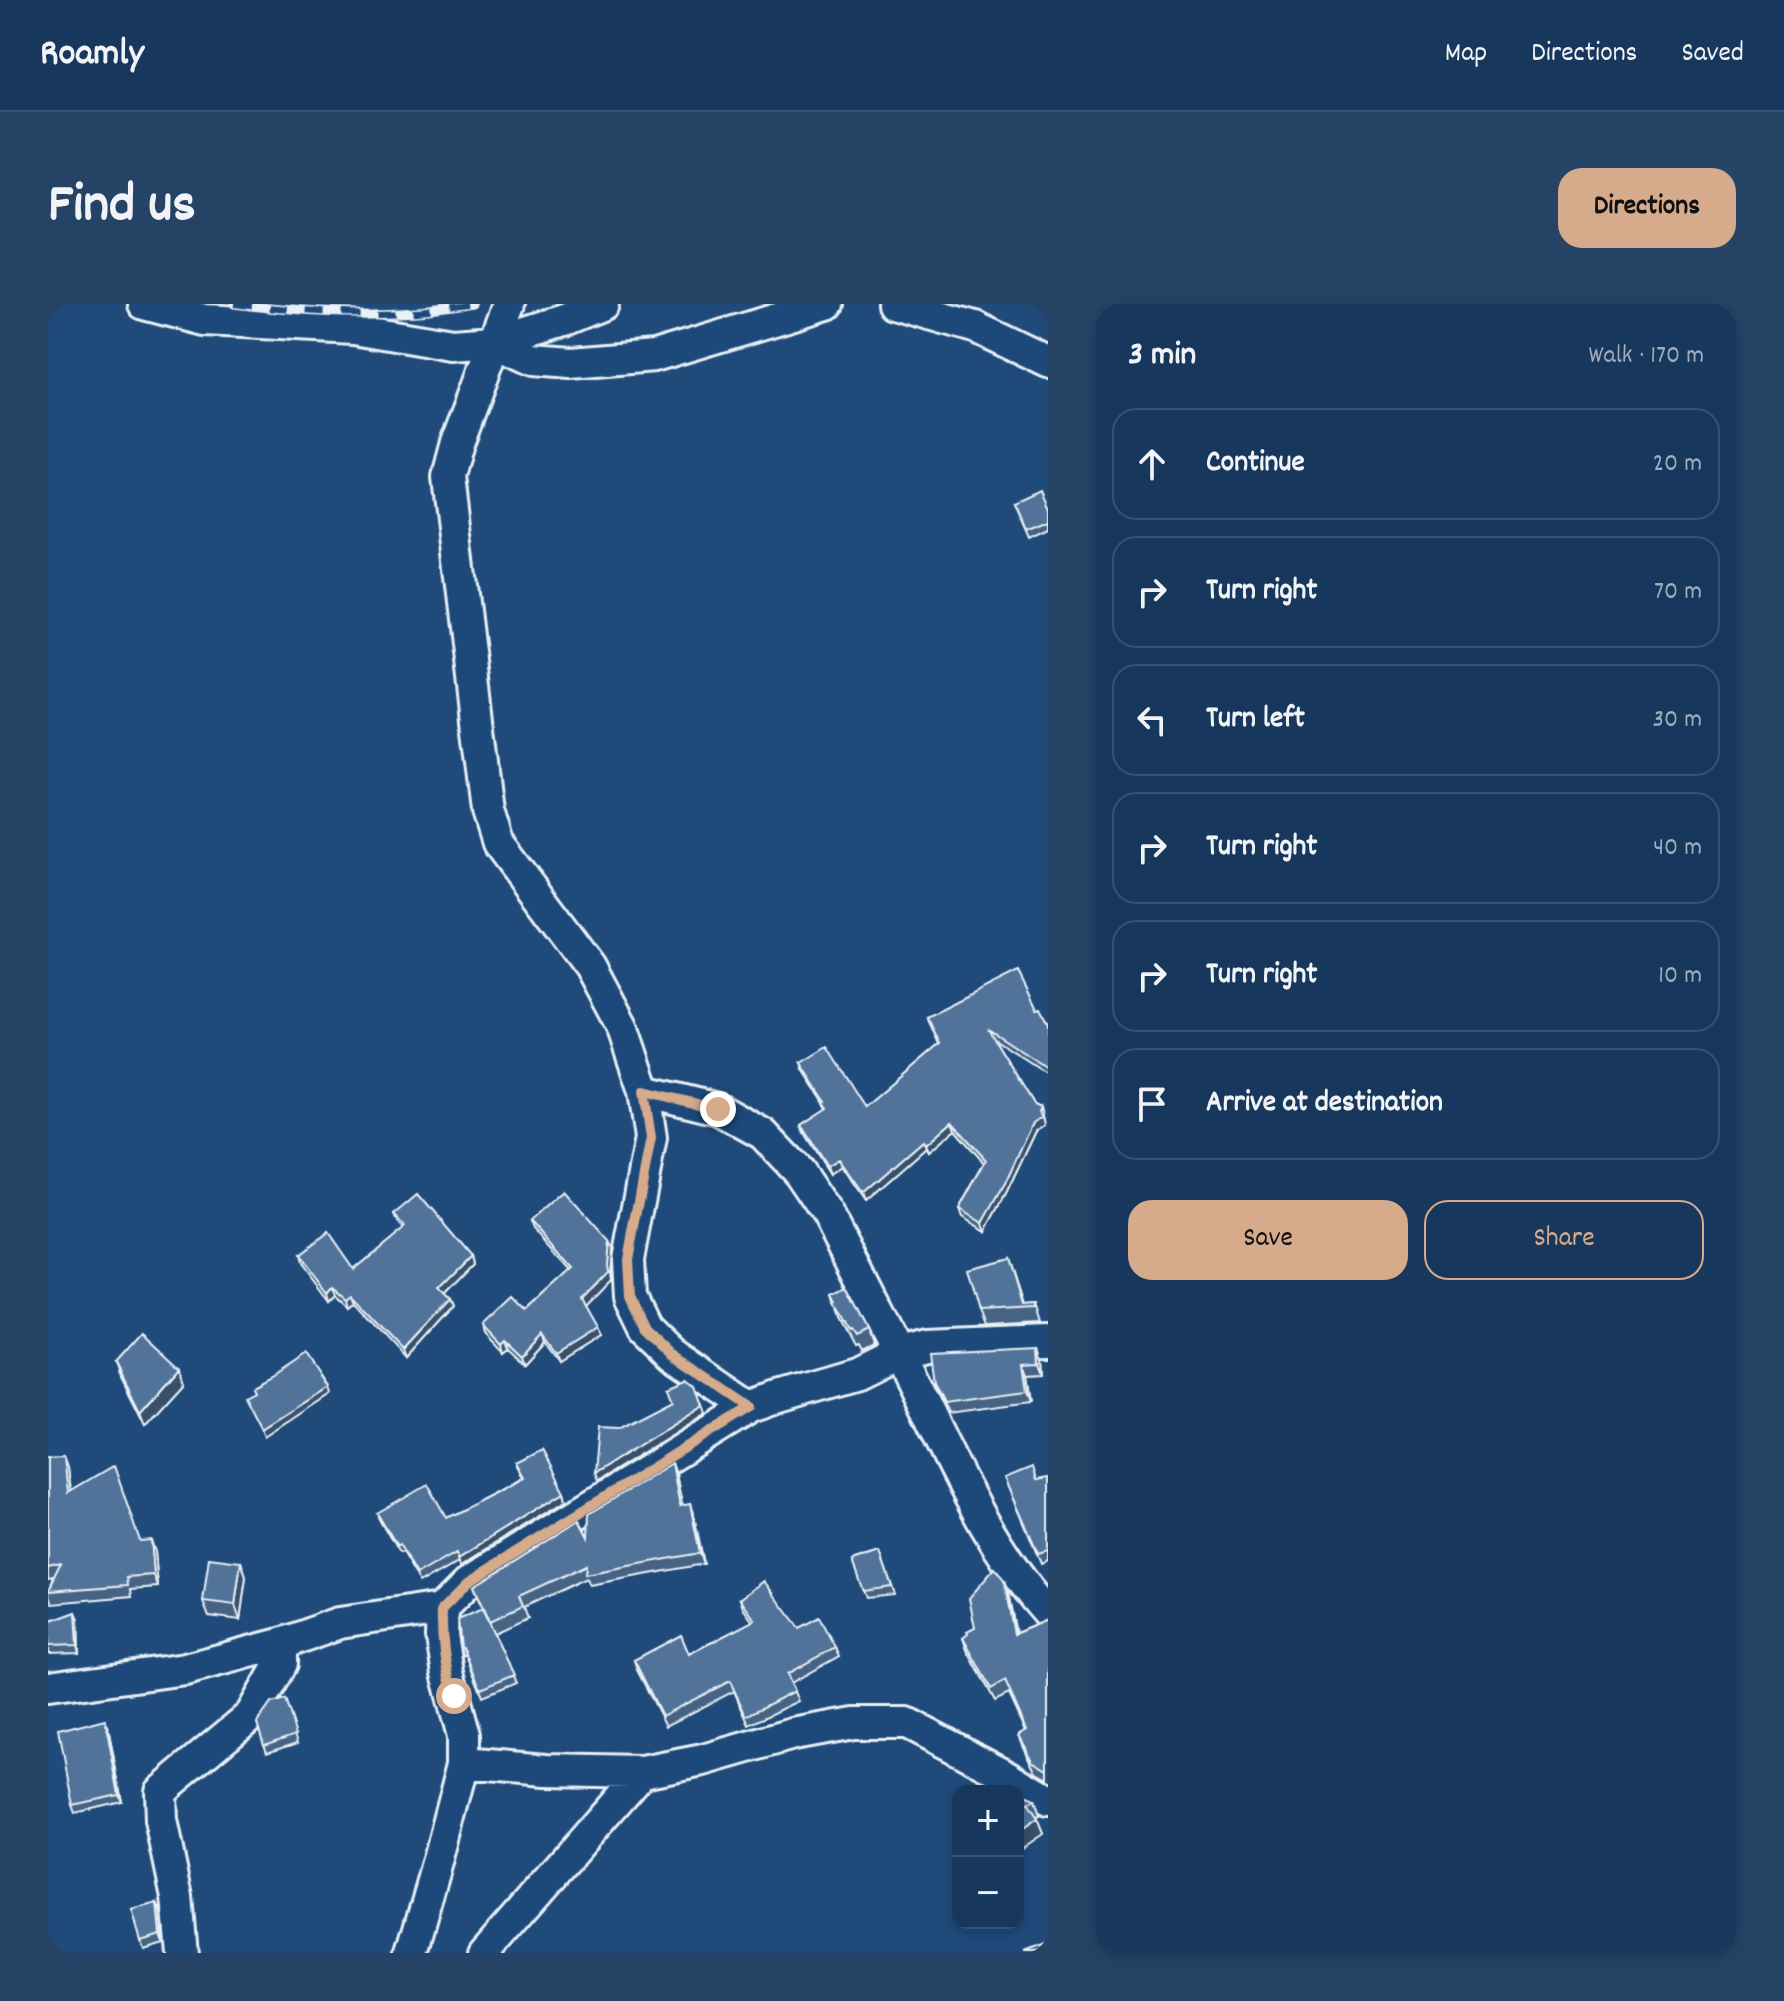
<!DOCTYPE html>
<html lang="en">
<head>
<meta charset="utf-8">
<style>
	body { margin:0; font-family:Dekko,sans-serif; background:#244365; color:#f1f3f6 }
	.controls { position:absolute; right:24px; bottom:24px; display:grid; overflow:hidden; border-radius:16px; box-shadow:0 4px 12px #0003 }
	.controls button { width:72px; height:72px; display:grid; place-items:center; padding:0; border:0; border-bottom:2px solid #365272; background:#17385c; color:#f1f3f6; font:40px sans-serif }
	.stop { position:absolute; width:24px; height:24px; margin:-18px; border:6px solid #d6ab8b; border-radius:50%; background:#fff }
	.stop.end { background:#d6ab8b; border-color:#fff; box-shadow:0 2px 8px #0008 }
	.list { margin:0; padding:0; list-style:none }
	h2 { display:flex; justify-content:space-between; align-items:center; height:104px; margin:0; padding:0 32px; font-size:34px }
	h2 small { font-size:26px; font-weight:400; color:#9eacbb }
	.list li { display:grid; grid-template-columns:52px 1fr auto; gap:24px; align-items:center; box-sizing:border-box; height:112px; margin:0 16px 16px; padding:0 16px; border:2px solid #365272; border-radius:24px }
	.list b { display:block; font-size:30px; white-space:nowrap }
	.list em { font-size:26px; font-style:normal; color:#9eacbb }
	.actions { display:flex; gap:16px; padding:24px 32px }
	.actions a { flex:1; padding:18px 0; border:2px solid #d6ab8b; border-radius:24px; text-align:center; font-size:28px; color:#d6ab8b }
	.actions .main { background:#d6ab8b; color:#111 }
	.icon { flex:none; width:44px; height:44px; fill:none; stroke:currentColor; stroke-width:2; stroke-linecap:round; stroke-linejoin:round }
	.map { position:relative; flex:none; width:1000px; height:1649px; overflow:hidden; border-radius:24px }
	header { display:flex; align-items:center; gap:48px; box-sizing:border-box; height:112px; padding:0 40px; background:#17385c; border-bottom:2px solid #365272 }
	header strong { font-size:38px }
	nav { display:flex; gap:44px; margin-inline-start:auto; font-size:28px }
	.intro { display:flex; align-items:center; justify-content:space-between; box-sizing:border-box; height:192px; padding:0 48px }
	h1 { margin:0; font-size:56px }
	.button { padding:20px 36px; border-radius:24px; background:#d6ab8b; color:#111; font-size:28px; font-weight:700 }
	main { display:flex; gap:48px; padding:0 48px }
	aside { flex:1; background:#17385c; border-radius:24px; box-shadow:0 4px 12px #0003 }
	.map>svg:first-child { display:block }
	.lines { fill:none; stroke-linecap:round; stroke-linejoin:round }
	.street-casing { stroke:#e8f1f8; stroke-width:36 }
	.street { stroke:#1f4a7a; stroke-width:30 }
	.rail-casing { stroke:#e8f1f8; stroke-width:9 }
	.rail { stroke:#1f4a7a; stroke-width:6; stroke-dasharray:18; stroke-linecap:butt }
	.wall { fill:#466384; stroke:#e8f1f8; stroke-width:2 }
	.shaded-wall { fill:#39506b; stroke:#e8f1f8; stroke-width:2 }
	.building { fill:#517399; stroke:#e8f1f8; stroke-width:2 }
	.route { stroke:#d6ab8b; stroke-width:10 }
</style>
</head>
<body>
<header>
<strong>Roamly</strong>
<nav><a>Map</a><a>Directions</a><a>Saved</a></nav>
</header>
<div class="intro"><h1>Find us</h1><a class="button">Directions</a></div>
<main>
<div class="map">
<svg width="1000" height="1649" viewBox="0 0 1000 1649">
	<rect width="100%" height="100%" fill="#1f4a7a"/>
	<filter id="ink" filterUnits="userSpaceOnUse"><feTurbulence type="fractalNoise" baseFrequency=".0125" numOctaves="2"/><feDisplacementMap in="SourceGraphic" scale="16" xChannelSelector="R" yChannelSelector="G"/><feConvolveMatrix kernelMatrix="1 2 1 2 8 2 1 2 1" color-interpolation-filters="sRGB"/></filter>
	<g filter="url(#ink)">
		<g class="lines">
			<g class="street-casing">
				<path id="street" d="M96,0L157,16L305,24L405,41L446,38L516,16L555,0
					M461,0L409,139L400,173L440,507L450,539L542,662L574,722L596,787L603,834L580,955L582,992L597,1023L625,1050L703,1103
					M845,0L927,23L1000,58
					M446,38L485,56L523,59L606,52L779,0
					M596,787L670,805L715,830L751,868L780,911C812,973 844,1035 875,1098C910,1170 945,1249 1000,1309
					M0,1384L137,1365L232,1340L292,1319L394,1304
					M416,1459L499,1466L594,1468L655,1456L745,1430L806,1419H859L960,1472L1000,1496
					M134,1649L129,1593L113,1517L112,1487L203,1411L232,1360V1340
					M364,1649L390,1559L416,1459V1431L399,1368L393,1331L394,1304L421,1277L703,1103L731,1093L809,1070L851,1049L879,1042L1000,1037
					M436,1649L594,1468"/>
			</g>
			<use href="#street" class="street"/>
			<g class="rail-casing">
				<path id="rail" d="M186,0C247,8 309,12 370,7C388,6 407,2 425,0"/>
			</g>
			<use href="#rail" class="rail"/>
		</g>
		<path class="wall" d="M966,198L1000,204V224L981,233Z
			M989,705L1000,720V770L946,735L986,800L993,803L997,821L988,827L959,888L938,927L914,913L911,905L936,859L907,826L881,848L878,844L818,897L794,862L782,870L756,829L753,821L778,805L775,798H776L756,767L753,759L817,803L891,740L879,713Z
			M346,910L423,952L425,960L396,990L402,995L405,1002L358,1054L305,997L299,1002L287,991L281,997L252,959L250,951L305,965L355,924L349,917Z
			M482,917L564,944L562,968L563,976L538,1002L553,1031L511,1057L497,1038L477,1060L460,1044L455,1048L437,1029L435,1021L479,1007L523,967L485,925Z
			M960,954L975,1001L986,1000L992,1019L937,1022L931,1007Z
			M786,990L821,1026L826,1041L814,1047L811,1041L808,1042L793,1014Z
			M990,1044L994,1055L995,1070L979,1071L983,1098L900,1109L886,1078Z
			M68,1058L131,1063L136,1077L97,1120L73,1072Z
			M16,1152L20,1163L23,1187L107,1248L110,1283L83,1285L84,1292L4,1299L0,1289L5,1275L0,1276V1153Z
			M469,1159L516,1188L518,1196L414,1260L412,1256L372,1279L354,1249L351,1250L332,1217L329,1209L398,1214L476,1174Z
			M628,1170L634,1202L646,1212L656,1260L541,1281L538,1274L476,1303L480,1314L447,1329L468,1379L434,1393L417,1351H414L412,1343L435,1304L426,1282L540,1233Z
			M1000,1174V1257L993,1260L961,1183Z
			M832,1248L847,1291L818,1294L804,1257Z
			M193,1258L198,1273L192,1316L161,1312L155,1297Z
			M960,1289L968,1329L1000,1316V1475L989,1469L976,1443L971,1431L978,1427L961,1390L947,1397L919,1346L915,1334L920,1331Z
			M692,1295L787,1343L791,1352L743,1379L751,1397L701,1421L686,1387L618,1422L589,1366L586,1356L641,1350L705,1318L695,1304Z
			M30,1315L31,1349L0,1350V1318Z
			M236,1395L250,1438L219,1448L209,1419Z
			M60,1423L74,1498L27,1509L24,1501Z
			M970,1487L986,1497L991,1512L988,1513L995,1530Z
			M109,1599L112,1606L115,1638L95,1644L92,1636Z"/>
		<path class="shaded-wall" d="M993,803L997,821L988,827L959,888L938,927L935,919Z
			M904,818L907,826L881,848L878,841Z
			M875,837L878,844L818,897L815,889Z
			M791,855L794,862L782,870L779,862Z
			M561,937L564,944L562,968L563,976L537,1003L534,995L559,960Z
			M423,952L425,960L394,992L391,984Z
			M284,983L287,991L281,997L279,989Z
			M302,990L305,997L299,1002L297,994Z
			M402,995L405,1002L358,1054L355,1046Z
			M550,1023L553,1031L511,1057L508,1049Z
			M494,1030L497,1038L477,1060L474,1052Z
			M457,1036L460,1044L455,1048L453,1040Z
			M990,1044L994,1055L995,1070L991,1059Z
			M975,1060L979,1071L983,1098L979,1087Z
			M131,1063L136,1077L97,1120L92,1107Z
			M280,1083L282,1090L217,1133L214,1125Z
			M656,1101L659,1109L549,1177L546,1169Z
			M16,1152L20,1163L24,1201L20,1189Z
			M624,1159L628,1170L637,1214L632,1202Z
			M516,1188L518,1196L414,1260L411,1253Z
			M642,1200L646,1212L656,1260L652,1249Z
			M103,1236L107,1248L110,1283L106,1271Z
			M193,1258L198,1273L192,1316L187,1301Z
			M956,1277L960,1289L970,1342L966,1330Z
			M27,1308L30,1315L31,1349L29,1341Z
			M57,1415L60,1423L74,1498L71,1491Z
			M989,1515L995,1530L970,1547V1528Z
			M109,1599L112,1606L115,1638L112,1630Z"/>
		<path class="building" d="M992,186L1000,204V216L978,225L966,198Z
			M970,667L989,705L992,704L1000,720V764L940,725L986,800L993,803L991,808L994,813L985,819L957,880L935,919L911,905L938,856L904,818L878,841L875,837L815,889L791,855L779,862L753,821L779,804L775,798L777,797L753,759L779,743L817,803L892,739L879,713Z
			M516,887L561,937L559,960L560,968L534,995L550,1023L508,1049L494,1030L474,1052L457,1036L453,1040L435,1021L465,993L479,1007L525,965L482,917Z
			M370,890L423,952L391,984L402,995L355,1046L302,990L297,994L284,983L279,989L250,951L280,929L305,965L357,922L346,910Z
			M960,954L974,1001L986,1000V1004L931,1007L919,965Z
			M799,983L821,1026L809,1032L805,1026L803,1027L788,999L790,998L786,990Z
			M94,1029L131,1063L92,1107L68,1058Z
			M990,1044L991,1059L975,1060L979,1087L896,1098L886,1078L882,1049Z
			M258,1050L280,1083L214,1125L197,1092L206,1087L204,1083L223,1073Z
			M639,1075L649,1082L656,1101L546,1169L550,1123L571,1124L625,1096L620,1083Z
			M494,1146L516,1188L411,1253L409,1248L369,1271L351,1241L349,1243L329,1209L379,1180L398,1214L477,1174L469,1159Z
			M16,1152L20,1189L66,1162L92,1237L103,1236L106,1271L79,1273L80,1281L0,1287L13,1261L0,1264V1153Z
			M624,1159L632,1202L642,1200L652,1249L537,1270L538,1261L471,1292L475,1302L442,1317L426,1282L531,1216L540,1233L541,1210Z
			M984,1163L988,1176L1000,1174V1247L990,1250L957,1174Z
			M832,1248L844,1283L815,1287L804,1257Z
			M161,1254L193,1258L187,1301L155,1297Z
			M947,1264L956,1277L966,1330L1000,1316V1466L985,1457L971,1431L979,1426L957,1377L943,1385L915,1334L920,1330L919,1328L927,1324L921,1294Z
			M716,1277L751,1324L771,1313L787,1343L739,1370L747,1387L698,1412L682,1377L614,1412L586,1356L633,1331L641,1350L707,1316L692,1295Z
			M435,1304L466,1371L432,1385L414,1343H412L409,1315Z
			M27,1308L29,1341L0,1342V1318Z
			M236,1395L248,1430L216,1441L209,1419L223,1399Z
			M57,1415L71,1491L24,1501L10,1427Z
			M970,1487L986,1497L979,1500L989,1515L970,1528Z
			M109,1599L112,1630L92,1636L83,1606Z
			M1000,1640V1649H977Z"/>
	</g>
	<g class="lines" filter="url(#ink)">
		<path class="route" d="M406,1392C397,1361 393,1336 394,1304L421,1277L703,1103L625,1050L597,1023L582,992L580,955L603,834L596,787L670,805"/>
	</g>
</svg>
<div class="controls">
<button>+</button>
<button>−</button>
</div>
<div class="stop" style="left:406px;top:1392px"></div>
<div class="stop end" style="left:670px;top:805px"></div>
</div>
<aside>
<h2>3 min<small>Walk · 170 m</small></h2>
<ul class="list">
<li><svg class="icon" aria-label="ahead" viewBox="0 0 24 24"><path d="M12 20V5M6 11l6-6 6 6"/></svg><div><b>Continue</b></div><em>20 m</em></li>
<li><svg class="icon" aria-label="right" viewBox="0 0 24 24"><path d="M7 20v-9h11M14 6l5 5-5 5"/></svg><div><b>Turn right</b></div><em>70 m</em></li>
<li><svg class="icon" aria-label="left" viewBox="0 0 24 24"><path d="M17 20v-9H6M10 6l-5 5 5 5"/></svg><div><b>Turn left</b></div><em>30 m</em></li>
<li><svg class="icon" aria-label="right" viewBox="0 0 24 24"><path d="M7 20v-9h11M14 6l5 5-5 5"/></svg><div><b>Turn right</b></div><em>40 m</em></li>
<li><svg class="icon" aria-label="right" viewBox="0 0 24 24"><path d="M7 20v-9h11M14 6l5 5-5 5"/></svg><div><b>Turn right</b></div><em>10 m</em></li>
<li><svg class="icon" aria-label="arrive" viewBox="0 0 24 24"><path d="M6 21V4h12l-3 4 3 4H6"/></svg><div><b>Arrive at destination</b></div></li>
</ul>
<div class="actions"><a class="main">Save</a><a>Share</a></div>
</aside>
</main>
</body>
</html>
